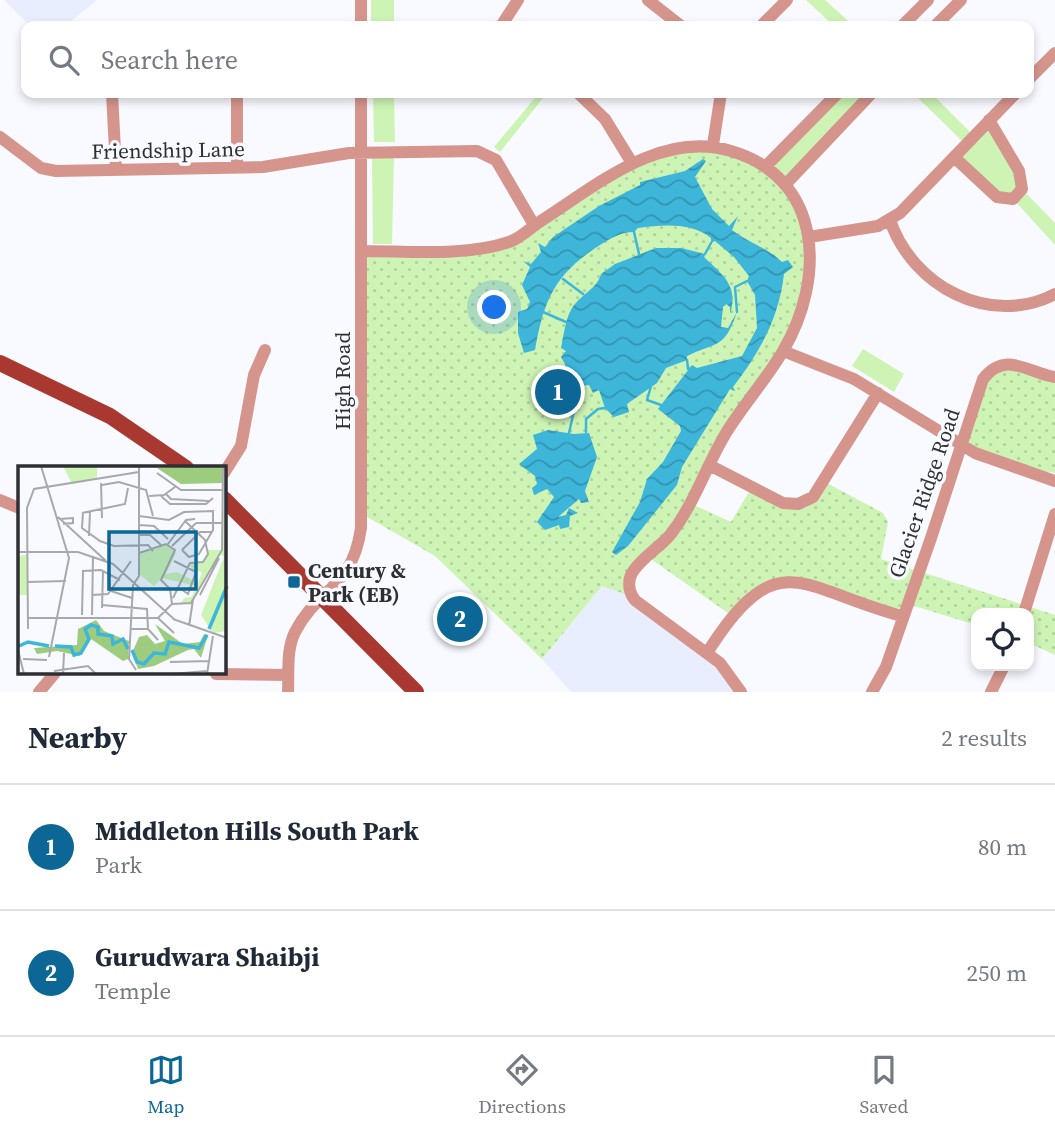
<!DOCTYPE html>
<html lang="en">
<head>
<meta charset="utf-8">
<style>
	body { margin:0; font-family:"Source Serif 4",serif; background:#f2f2f3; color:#1f2937 }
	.controls { position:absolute; right:21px; bottom:21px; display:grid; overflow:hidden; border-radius:14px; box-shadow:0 4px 10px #0003 }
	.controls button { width:63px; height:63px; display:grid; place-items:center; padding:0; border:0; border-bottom:2px solid #e0e1e3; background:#fff; color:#1f2937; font:35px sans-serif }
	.you { position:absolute; left:495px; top:308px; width:24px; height:24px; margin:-18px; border:5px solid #fff; border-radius:50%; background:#1a73e8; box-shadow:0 0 0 10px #1a73e833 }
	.badge { display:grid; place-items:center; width:46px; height:46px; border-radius:50%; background:#0c6797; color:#fff; font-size:23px; font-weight:700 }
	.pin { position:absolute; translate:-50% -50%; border:4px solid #fff; box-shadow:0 2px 7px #0006 }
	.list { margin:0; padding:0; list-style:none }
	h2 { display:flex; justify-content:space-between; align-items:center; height:91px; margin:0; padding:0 28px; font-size:30px }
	h2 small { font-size:23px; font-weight:400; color:#747a83 }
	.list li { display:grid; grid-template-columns:46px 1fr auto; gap:21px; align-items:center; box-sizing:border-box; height:126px; padding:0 28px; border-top:2px solid #e0e1e3 }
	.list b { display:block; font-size:26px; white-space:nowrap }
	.list p { margin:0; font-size:23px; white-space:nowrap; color:#747a83 }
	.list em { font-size:23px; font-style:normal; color:#747a83 }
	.icon { flex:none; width:38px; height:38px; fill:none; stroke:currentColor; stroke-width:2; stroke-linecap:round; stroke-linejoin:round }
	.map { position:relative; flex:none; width:1055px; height:692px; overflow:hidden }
	.search { position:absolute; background:#fff; box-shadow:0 4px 10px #0003; left:21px; right:21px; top:21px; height:77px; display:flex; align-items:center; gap:18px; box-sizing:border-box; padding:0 24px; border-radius:14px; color:#747a83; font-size:26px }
	.sheet { height:343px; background:#fff }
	nav { display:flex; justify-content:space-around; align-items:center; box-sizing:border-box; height:98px; border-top:2px solid #e0e1e3; background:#fff; font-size:19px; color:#747a83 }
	nav a { display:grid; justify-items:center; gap:4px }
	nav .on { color:#0c6797 }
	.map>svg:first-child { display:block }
	.built { fill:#e9eefe }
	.grass { fill:#cdf4b4 }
	.park { fill:url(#park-dots) }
	.water { fill:url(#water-waves) }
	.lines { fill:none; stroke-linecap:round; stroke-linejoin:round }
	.stream { stroke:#3db6d9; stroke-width:2.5 }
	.minor { stroke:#d5958c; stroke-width:12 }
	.major { stroke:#a93930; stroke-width:16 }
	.poi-dot { fill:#0c6797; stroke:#f8faff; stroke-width:2.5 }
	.labels { text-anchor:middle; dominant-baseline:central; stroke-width:7; stroke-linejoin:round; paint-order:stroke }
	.street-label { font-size:21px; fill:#2e2f33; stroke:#f8faff }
	.poi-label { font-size:21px; font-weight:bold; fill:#2e2f33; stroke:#f8faff; text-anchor:start }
	.inset-river { fill:none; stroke:#3db6d9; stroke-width:3.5 }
	.inset-road { fill:none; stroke:#a7a9ad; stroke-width:2 }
	.view { fill:#0c6797; fill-opacity:0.15; stroke:#0c6797; stroke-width:3.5 }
	.inset-edge { fill:none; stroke:#2e2f33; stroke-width:3.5 }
</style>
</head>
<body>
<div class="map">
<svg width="1055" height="692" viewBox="0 0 1055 692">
	<defs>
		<pattern id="park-dots" width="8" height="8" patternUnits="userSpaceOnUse" patternTransform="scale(1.75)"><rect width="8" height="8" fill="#cdf4b4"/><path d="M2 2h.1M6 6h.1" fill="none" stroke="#b0d29b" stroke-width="1.8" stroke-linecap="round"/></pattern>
		<pattern id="water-waves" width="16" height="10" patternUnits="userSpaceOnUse" patternTransform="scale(1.75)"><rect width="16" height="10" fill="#3db6d9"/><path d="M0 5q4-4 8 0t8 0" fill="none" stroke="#3494b1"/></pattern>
	</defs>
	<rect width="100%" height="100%" fill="#f8faff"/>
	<path class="built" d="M4,0H97L65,26H30Z
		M603,585L631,596L720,663L741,692H571L542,659Z"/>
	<path class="grass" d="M371,0H394V23H371Z
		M806,0H825L854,26H834Z
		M373,93H394L395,142H374Z
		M539,93H547L500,152L494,147Z
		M838,93H872L785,185L767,165Z
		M913,93H931L974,136L989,120L1022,189L1055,223V245L1013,199L997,197L954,157L965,144Z
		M394,156L392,244H373L372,157Z
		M863,349L904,374L894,392L852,366Z"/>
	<path class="park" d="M691,147L745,155L785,185L809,237L795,326L690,503L731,522L752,487L798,504L823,481L883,513L888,522L881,559L1055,615V655L1029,643V613H976V625L911,605L894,610L772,580L749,591L728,613L648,557L633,571L631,596L602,586L542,659L435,556L362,514L361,251L396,252L510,242L632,163Z
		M1005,365L1055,377V473L1011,465L963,445L983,379Z"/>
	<path class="water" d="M703,159L706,161L695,177L712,209L729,226L738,216L732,230C749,243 768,248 782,262L788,260L793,267L784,274C779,318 760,352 733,387L735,391L730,389L682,467L677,485L628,546L616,555L612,552L640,502L647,479L663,462L681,431L680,426L658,409L661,405L692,365L697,368L742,356L757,328L755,295L747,281L749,276L734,257L715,241L711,243V238C691,222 662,225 638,228L634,232C621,232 611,238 600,245C555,274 544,299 535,350L524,353L518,333V312L527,309L530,302L522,285L530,267L523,261L531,264L541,252L538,243L545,247L553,237L599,206L640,185V182L685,171Z
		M656,248H681L705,254L704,257C723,275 739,286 730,314V307L726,304L723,307L721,327L728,328L737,312C724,349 719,341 687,356V360L666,368L657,383L627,404L629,412L614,417L605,408L599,390L593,393L589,385L581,386L566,375L565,364L561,357L566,351L561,348C564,334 565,320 572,308C581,294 597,289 601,274L615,264Z
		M548,430L574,434L589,433L597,457L585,491L589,502L581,503L579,499L558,517L566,515L569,508L578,513L570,516L569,527L560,529L559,525L545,530L537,522L554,497L547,489L534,495L532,488L537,484L535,476L519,464L537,449L533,435Z"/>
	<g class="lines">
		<path class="stream" d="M634,232L639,254
			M705,254L711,243
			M563,279L583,294
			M543,312L566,322
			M737,312L735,287L747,281
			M687,360L688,369
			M566,375V381L550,395L574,411L569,433
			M651,386L647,400L661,405
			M570,408L581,386
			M586,432V419L598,409L605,408"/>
		<path class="minor" d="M361,0V26
			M648,0L681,26
			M501,26L518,0
			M761,26L787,0
			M902,26L928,0
			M935,26L961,0
			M1029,79L1055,53
			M112,93L116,170
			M237,93V167
			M578,93L605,119L632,163
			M0,137L41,168L56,171L263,167L349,153L477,151L496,160L534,225
			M713,145L721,93
			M954,157L997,197L1013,199L1022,189L1019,171L989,120
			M767,165L838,93
			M785,185L872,93
			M890,220C912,286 990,328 1055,294
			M809,237L878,226L900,213L1016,93
			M361,251C408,251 464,257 509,242C521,238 532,226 544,219C598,184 662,130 731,151C823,178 826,278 783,351C766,380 743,405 726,433C706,466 694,505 670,535C659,548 641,558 632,573C627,582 629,594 636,601L720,663L741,692
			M783,351L854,379L975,453L1055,481
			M709,465L783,503L798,504L813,497L878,393
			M224,473L241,446L254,375L265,350
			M0,500L19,508
			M1024,613L1055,514
			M707,653C778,541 800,589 902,616
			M216,674L288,675
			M39,692L55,673
			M288,692C289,673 286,650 295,632C318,587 352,590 361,528V93
			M872,692L886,667L931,538L983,379C1006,350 1028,373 1055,377
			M991,692L1004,666"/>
		<path class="major" d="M0,363L110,416L186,468
			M224,499L416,692"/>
	</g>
	<rect class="poi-dot" x="287" y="575" width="14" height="14" rx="3.5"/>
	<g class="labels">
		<g class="street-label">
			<text transform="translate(168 150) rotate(-1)">Friendship Lane</text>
			<text transform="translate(342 381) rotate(-90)">High Road</text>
			<text transform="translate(924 493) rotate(-71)">Glacier Ridge Road</text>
		</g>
		<g class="poi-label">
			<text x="308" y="570">Century &amp;<tspan x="308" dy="24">Park (EB)</tspan></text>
		</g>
	</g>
	<g transform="translate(18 466)">
		<rect width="208" height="208" fill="#f8faff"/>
		<path d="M9,89V129H0V90Z" fill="#cdf4b4"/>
		<path d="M204,0V17L163,18L139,2ZM78,154L86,165L111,175L110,193L105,195L73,173L62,190L39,185L19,188L16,182L59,179L60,163ZM137,158L165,178L182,176L186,168L190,169L183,192L176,183L170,184L136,200L120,203L114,187L121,171L129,169L137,178L147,175Z" fill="#9dcc7e"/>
		<path d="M45,0H79V13L54,18ZM205,0L208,165L195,167L183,149L206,91L202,88L174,136L162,139L166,132L174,131L178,120L144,112L136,120L121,108V87L148,78L158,87L148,108L159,106L180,117L184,106L174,104L172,97L186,95L190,84H204Z" fill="#cdf4b4"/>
		<path class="inset-river" d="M191,163L209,120M1,180L10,176L31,180M37,180L53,181L56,189L63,187L71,173L67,163L73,159L80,161V168L94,170L95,178L105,173L110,183M114,184L119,196L126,198L136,187L147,188L151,176L181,182L189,169"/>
		<path class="inset-road" d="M23,0L51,92L31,191M139,7L163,24H205M83,17L84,52M84,19L101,16L128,24L135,50M148,28L153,33L191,35M131,30L146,29L157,21M143,30L152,38H188L195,32M65,46L64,62L82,75L96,80L130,79L135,85M64,47L107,38L110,22M121,50L151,54L166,46L195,45V64L181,88L171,91L164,84M40,51L88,95M42,53L55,52V57L45,58M178,57H205M121,59L136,60L150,73M121,69H132L143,79M71,70L72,46M150,78L168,54L177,53M154,80L178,57M164,84L182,66H194M0,86H60L95,98L157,154M156,95L178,106L170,128L163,123M10,116L48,115M93,125L114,132M74,129L90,128L113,95M182,129L201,92M155,132L172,97L185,96L190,88L187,74L167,55M154,138L173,137L204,84L205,0M84,139L129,143L130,163M84,142L85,105M64,149L65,105L83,104L102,114M74,149L75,90M10,152H140L154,138L152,123L143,114L157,84L148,78L121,87M140,152L156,167M155,153L209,172M171,160L175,134M10,163L9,42L16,23L121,6M113,163H130L140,174M0,184L6,208M5,193L29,194M152,196L191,195M118,204L111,193L115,119L121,110V0M36,205L70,200L78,208M45,208L46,187M153,208L189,205M189,208L195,170"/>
		<path class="view" d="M91,66H178V123H91Z"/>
		<rect width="208" height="208" class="inset-edge"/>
	</g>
</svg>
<div class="controls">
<button><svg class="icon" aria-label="locate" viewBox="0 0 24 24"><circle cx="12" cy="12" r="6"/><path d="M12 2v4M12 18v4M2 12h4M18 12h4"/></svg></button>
</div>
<div class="you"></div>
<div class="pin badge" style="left:558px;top:392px">1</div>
<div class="pin badge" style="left:460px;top:619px">2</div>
<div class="search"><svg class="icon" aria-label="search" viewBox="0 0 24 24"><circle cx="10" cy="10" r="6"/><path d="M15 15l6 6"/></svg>Search here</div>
</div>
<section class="sheet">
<h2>Nearby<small>2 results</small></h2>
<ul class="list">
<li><span class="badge">1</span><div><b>Middleton Hills South Park</b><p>Park</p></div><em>80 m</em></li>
<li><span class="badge">2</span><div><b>Gurudwara Shaibji</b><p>Temple</p></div><em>250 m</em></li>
</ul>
</section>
<nav>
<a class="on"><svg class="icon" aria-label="map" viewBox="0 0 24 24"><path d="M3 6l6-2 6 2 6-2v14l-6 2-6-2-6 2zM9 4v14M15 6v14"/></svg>Map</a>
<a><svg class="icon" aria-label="directions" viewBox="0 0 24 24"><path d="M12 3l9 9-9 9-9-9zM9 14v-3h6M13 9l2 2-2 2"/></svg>Directions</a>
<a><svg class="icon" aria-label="saved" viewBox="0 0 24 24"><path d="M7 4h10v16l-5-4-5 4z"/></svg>Saved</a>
</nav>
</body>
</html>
